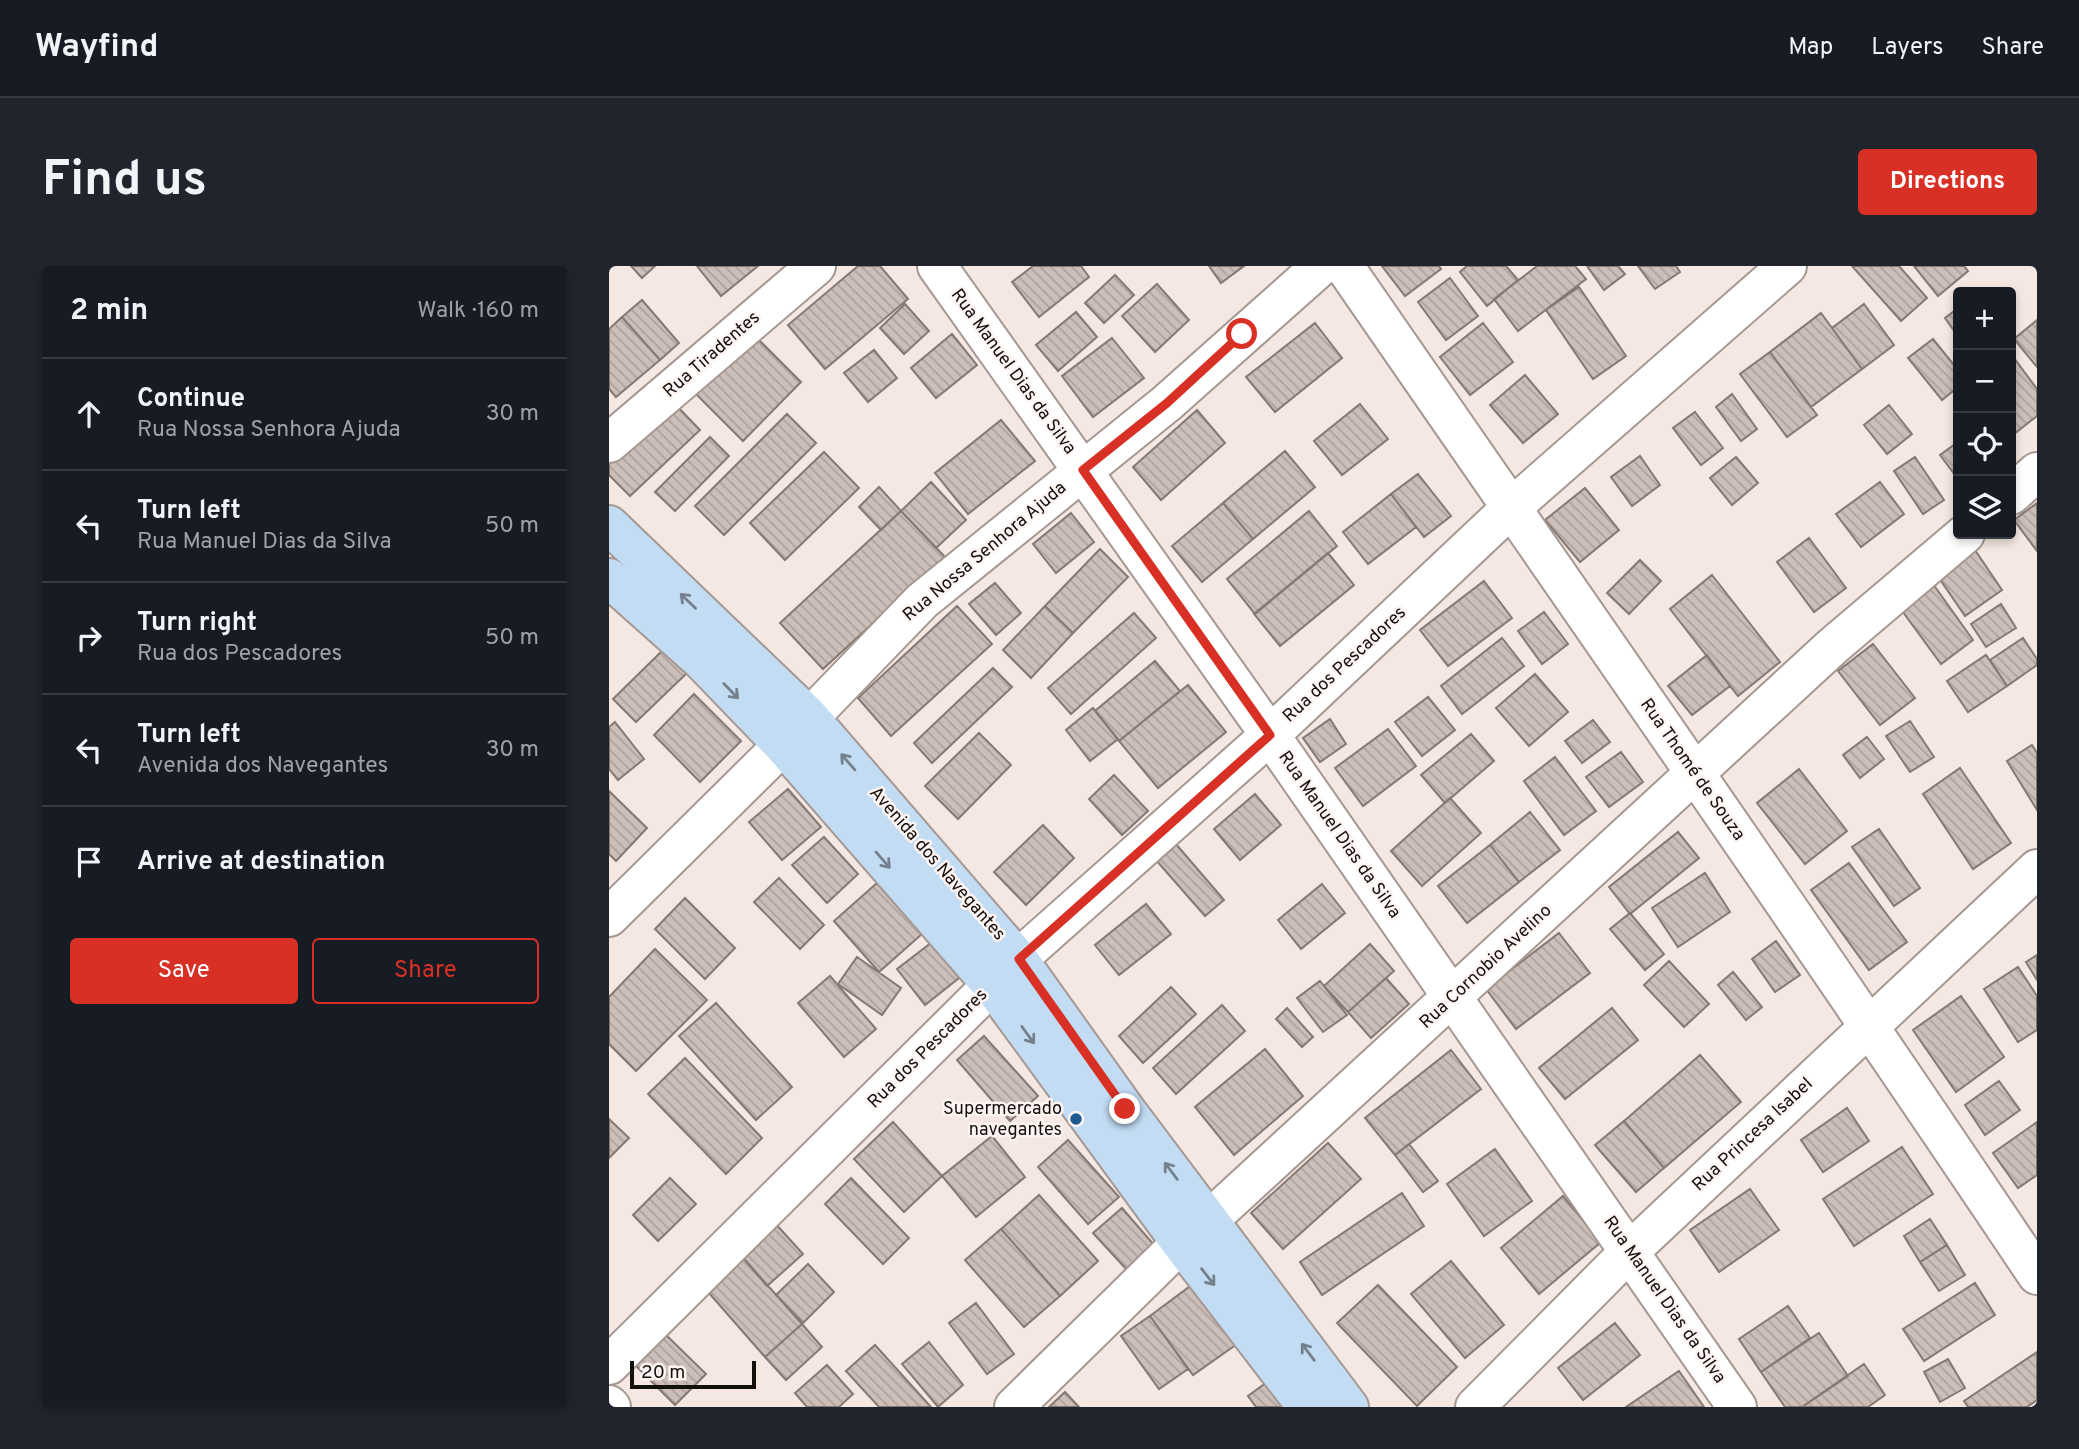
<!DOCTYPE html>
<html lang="en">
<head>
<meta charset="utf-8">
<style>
	body { margin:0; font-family:Overpass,sans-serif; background:#20242c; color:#f1f3f6 }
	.controls { position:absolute; right:21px; top:21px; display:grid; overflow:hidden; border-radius:7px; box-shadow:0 4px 10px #0003 }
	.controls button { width:63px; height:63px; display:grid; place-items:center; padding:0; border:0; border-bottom:2px solid #363941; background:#171b24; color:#f1f3f6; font:35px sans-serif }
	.scale { position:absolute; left:21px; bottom:18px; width:126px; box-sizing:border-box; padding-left:7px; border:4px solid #14100e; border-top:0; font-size:19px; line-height:24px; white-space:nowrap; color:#14100e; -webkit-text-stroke:5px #fef5f2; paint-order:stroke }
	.stop { position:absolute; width:21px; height:21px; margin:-16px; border:5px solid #d93025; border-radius:50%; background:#fff }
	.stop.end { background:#d93025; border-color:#fff; box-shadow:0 2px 7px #0008 }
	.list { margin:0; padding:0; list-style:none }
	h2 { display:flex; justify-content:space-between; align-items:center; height:91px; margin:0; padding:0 28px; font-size:30px }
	h2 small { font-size:23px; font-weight:400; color:#9ea1a6 }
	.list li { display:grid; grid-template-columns:46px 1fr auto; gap:21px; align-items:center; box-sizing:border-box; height:112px; padding:0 28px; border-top:2px solid #363941 }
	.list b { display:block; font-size:26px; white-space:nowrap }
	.list p { margin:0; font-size:23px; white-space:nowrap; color:#9ea1a6 }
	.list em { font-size:23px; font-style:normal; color:#9ea1a6 }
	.actions { display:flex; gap:14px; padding:21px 28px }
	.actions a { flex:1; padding:16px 0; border:2px solid #d93025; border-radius:7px; text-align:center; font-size:24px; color:#d93025 }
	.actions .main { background:#d93025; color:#fff }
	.icon { flex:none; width:38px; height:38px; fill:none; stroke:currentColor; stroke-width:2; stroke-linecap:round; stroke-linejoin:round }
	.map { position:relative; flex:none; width:1428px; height:1141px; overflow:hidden; border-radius:7px }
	header { display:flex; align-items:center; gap:42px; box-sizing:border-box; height:98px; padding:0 35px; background:#171b24; border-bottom:2px solid #363941 }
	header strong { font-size:33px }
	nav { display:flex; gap:38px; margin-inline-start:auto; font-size:24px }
	.intro { display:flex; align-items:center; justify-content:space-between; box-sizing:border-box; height:168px; padding:0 42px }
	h1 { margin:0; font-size:49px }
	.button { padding:18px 32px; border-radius:7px; background:#d93025; color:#fff; font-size:24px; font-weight:700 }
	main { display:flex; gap:42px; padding:0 42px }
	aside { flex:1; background:#171b24; border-radius:7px; box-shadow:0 4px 10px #0003 }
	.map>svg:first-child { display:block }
	.building { fill:url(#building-back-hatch); stroke:#857973; stroke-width:2 }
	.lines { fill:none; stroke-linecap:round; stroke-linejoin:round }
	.minor-casing { stroke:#a59792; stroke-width:42 }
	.secondary-casing { stroke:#a59792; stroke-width:42 }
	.minor { stroke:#fff; stroke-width:38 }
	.secondary { stroke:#c2dcf4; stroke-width:38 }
	.oneway { stroke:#74808c }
	.route { stroke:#d93025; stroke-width:9 }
	.poi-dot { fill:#1c5b91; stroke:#fef5f2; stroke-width:2.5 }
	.labels { text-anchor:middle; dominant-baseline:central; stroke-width:5; stroke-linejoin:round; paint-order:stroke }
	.street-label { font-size:18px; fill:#14100e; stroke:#fef5f2 }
	.poi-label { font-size:18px; fill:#14100e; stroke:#fef5f2; text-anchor:end }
</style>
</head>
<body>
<header>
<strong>Wayfind</strong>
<nav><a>Map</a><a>Layers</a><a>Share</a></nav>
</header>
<div class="intro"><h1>Find us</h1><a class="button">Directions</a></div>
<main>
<aside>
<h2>2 min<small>Walk · 160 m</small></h2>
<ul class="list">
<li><svg class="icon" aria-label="ahead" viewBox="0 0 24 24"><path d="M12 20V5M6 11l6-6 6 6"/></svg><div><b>Continue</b><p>Rua Nossa Senhora Ajuda</p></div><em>30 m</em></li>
<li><svg class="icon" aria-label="left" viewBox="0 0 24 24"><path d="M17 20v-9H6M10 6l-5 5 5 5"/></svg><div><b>Turn left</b><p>Rua Manuel Dias da Silva</p></div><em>50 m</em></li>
<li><svg class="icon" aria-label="right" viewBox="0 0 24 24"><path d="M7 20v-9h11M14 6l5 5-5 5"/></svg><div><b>Turn right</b><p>Rua dos Pescadores</p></div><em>50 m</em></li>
<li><svg class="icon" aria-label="left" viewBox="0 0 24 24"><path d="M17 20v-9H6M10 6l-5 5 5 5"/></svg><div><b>Turn left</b><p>Avenida dos Navegantes</p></div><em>30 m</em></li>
<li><svg class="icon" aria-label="arrive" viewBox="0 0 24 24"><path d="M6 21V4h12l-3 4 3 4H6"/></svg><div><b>Arrive at destination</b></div></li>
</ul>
<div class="actions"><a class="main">Save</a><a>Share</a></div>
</aside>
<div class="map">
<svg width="1428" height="1141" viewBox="0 0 1428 1141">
	<defs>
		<pattern id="building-back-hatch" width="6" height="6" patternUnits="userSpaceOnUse" patternTransform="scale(1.75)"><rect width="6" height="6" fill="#ccbeb8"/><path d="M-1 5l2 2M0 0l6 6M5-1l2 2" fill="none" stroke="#aea29d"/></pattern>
	</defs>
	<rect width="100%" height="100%" fill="#f5e7e1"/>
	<path class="building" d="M22,0H46L33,12Z
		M88,0H149L112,30Z
		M249,0H271L299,33L216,103L179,59Z
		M424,0H472L480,11L430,51L403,16Z
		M600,0H635L612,17Z
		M773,0H830L832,3L796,30Z
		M858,0H897L909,14L878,40L851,6Z
		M928,0H966L977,13L909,65L885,33Z
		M978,0H1009L1016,8L995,24Z
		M1029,0H1067L1071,6L1046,23Z
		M1243,0H1290L1318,32L1292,55Z
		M1305,0H1355L1359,5L1329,30Z
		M506,9L525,29L495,57L476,37Z
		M841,12L869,50L837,74L809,36Z
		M548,18L580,54L546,86L513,50Z
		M970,21L1017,90L984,113L937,44Z
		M33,34L70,77L51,94L13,51Z
		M296,38L320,65L295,88L271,62Z
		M1255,38L1285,79L1253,103L1223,62Z
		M1349,42V68L1348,69L1336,52Z
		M467,46L488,71L449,105L427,79Z
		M1212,47L1253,103L1202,141L1161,86Z
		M13,51L51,94L7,131L0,123V63Z
		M1428,54V101L1405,73Z
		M706,57L733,92L666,146L637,111Z
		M874,57L904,96L861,129L831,91Z
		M142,66L192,116L134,175L84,125Z
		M343,68L368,99L327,132L302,102Z
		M503,72L535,112L484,151L453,110Z
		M1324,73L1349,104V121L1333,134L1299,92Z
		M265,84L288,112L259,136L235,107Z
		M1161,86L1208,149L1178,171L1131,108Z
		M1402,88L1428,123V150L1405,168L1402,164Z
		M916,109L949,148L914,177L881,139Z
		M1123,128L1148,163L1132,175L1107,141Z
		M64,136L91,164L21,230L0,209V197Z
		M751,138L779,173L733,209L705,175Z
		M1280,139L1303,168L1278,188L1255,159Z
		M588,144L616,177L552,234L524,201Z
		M1086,146L1114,182L1092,199L1064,162Z
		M178,148L207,177L115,269L86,240Z
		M392,154L426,195L359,248L326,207Z
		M101,171L120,190L66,245L46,226Z
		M1349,176V213L1331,189Z
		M676,185L706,221L644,273L614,237Z
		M215,186L250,222L176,294L141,257Z
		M1031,190L1051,219L1023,240L1002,211Z
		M1127,191L1149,217L1123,239L1101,212Z
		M1306,191L1335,234L1314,248L1285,205Z
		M809,208L842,250L815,271L782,228Z
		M322,216L357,254L327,282L292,245Z
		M1271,216L1295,248L1252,281L1227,248Z
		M270,221L292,245L272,264L250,241Z
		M976,222L1010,264L971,296L936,254Z
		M782,228L807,261L759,298L734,266Z
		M614,237L644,273L593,316L563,280Z
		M1428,237V285L1405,254Z
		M292,245L336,291L214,403L171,357Z
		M700,245L728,280L646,348L618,313Z
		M462,247L485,276L447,307L424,278Z
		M1200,272L1237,322L1205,346L1168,296Z
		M491,283L519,311L464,367L436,340Z
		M1366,284L1393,324L1356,350L1328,309Z
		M719,287L745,319L671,380L645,348Z
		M1031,294L1052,315L1020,348L998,327Z
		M1103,309L1171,396L1129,430L1061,343Z
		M875,315L903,352L839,400L811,364Z
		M386,317L412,347L387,369L360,338Z
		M1324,318L1364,374L1332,398L1291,342Z
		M1392,338L1407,362L1377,381L1362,358Z
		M348,340L383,378L282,470L249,432Z
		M436,340L464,367L422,412L394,384Z
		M935,346L959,378L933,398L909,365Z
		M525,347L547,372L462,448L439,422Z
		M893,372L915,400L853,448L832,420Z
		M1414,372L1428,393V399L1398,420L1381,394Z
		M1264,378L1306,432L1271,459L1229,405Z
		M55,383L78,407L27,456L4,433Z
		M1098,389L1121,420L1083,449L1059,420Z
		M1377,389L1398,420L1359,446L1338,415Z
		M546,395L571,425L510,475L486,445Z
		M384,402L403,421L323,497L305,477Z
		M926,408L959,446L920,480L887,442Z
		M579,419L617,466L549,522L510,475Z
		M85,428L132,475L91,516L45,469Z
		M819,431L846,464L813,490L786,456Z
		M484,442L509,473L481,495L457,464Z
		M721,453L737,478L711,496L694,472Z
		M984,454L1001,476L973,497L956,475Z
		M1301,455L1325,491L1301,506L1277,470Z
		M6,456L35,493L9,514L0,503V461Z
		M779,463L807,500L754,540L726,502Z
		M370,467L402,499L349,553L316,520Z
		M862,468L885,495L836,537L812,509Z
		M1258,471L1275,493L1251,512L1234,489Z
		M1423,479L1428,487V544L1398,495Z
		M1012,486L1034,516L1000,541L977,511Z
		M946,491L987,545L955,569L915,515Z
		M1351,502L1402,577L1364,603L1314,528Z
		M1190,503L1238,565L1196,598L1148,537Z
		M505,509L539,545L513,569L480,533Z
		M179,523L212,561L173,594L140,556Z
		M0,525L38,562L7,595L0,588Z
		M646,528L672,559L631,594L605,563Z
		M841,532L872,567L813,620L782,585Z
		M921,546L951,584L910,616L881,579Z
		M434,559L465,592L417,639L385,606Z
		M1270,563L1311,622L1285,640L1243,581Z
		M1069,566L1090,592L1021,648L1000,621Z
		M215,571L249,608L218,637L183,599Z
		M566,577L615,634L596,650L547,594Z
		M881,579L910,616L858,657L829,620Z
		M1240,597L1298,676L1260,704L1202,624Z
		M1096,607L1121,646L1069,681L1043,642Z
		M170,612L215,659L191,683L145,636Z
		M268,617L313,668L270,706L225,655Z
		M713,618L736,647L692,683L669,654Z
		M76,632L126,682L96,713L46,663Z
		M537,638L562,668L510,709L486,679Z
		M1021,647L1055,688L1036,704L1001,663Z
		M950,667L981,707L907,763L877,723Z
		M1167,675L1191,709L1166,726L1143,693Z
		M322,677L350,712L316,739L288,703Z
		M761,678L785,705L739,746L715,720Z
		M46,683L98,734L27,805L0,778V731Z
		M1428,689V714L1417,696Z
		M248,691L292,722L273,749L229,718Z
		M1060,695L1100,738L1075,761L1035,719Z
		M1409,701L1428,730V764L1409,776L1375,723Z
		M1124,706L1153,741L1137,754L1109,719Z
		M221,710L267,763L235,791L189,737Z
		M777,712L800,738L762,772L739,746Z
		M711,715L738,749L714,766L688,732Z
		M562,721L587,748L534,797L510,770Z
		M1352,730L1395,791L1347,826L1304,764Z
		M107,737L183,821L147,854L70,770Z
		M613,739L636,765L567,828L544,802Z
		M678,742L704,771L693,781L667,753Z
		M1003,742L1029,774L956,833L930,802Z
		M375,770L429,830L401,855L348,794Z
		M656,783L694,830L625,889L586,841Z
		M842,784L872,823L786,889L756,852Z
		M1091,789L1132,836L1055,902L1015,855Z
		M76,792L153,872L117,908L39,828Z
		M1390,815L1411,844L1376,869L1356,839Z
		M1238,842L1260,875L1214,906L1192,874Z
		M0,853L20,872L0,892Z
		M1015,855L1055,902L1027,926L986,879Z
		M284,856L333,910L295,946L245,893Z
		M1428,856V909L1409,922L1384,887Z
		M383,870L416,911L367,951L333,910Z
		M459,874L510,931L479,958L429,901Z
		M719,877L752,913L674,983L642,947Z
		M800,878L829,915L814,926L786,889Z
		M1293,881L1324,928L1245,980L1214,933Z
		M886,883L923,935L875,970L838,918Z
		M61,912L87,938L49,975L24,949Z
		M242,912L300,972L274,998L216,938Z
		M1141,923L1170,964L1110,1006L1081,964Z
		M793,927L815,960L713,1029L691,996Z
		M430,929L489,995L451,1030L392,963Z
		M954,930L992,976L930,1028L892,982Z
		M513,942L545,979L518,1004L484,967Z
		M1321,953L1338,979L1311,996L1295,970Z
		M165,956L194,988L158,1020L130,987Z
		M392,963L451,1030L415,1061L356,994Z
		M1338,979L1356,1009L1330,1025L1311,996Z
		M130,987L193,1058L156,1091L93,1019Z
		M842,995L895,1059L856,1092L802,1028Z
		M199,998L225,1026L194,1057L167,1029Z
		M1366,1017L1386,1049L1315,1095L1294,1063Z
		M584,1018L628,1078L584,1109L541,1050Z
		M769,1019L848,1101L808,1140L728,1057Z
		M367,1037L405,1088L378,1108L340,1057Z
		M1179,1040L1201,1072L1152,1106L1130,1073Z
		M541,1050L579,1103L550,1123L512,1070Z
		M1006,1057L1031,1089L974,1134L949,1102Z
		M193,1058L213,1081L177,1114L156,1091Z
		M52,1064L97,1108L66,1139L22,1095Z
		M1210,1067L1239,1110L1193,1141H1176L1152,1106Z
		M320,1076L354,1119L329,1141L293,1098Z
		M266,1079L322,1141H270L237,1105Z
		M1428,1086V1134L1418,1141H1359L1355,1135Z
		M1339,1093L1356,1122L1331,1136L1315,1106Z
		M1255,1098L1276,1129L1259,1141H1193Z
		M218,1099L244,1128L230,1141H198L186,1127Z
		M1070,1105L1095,1141H1017Z
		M661,1114L681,1141H647L639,1130Z
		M456,1126L470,1141H440Z"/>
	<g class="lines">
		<g class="minor-casing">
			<path id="minor" d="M328,0L661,469L1128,1141
				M735,0C967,336 1201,670 1428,1009
				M0,177L207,0
				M1402,229L1428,206
				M0,651L174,479L313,335L558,137L712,0
				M0,1099L409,693L661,469L902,242L1178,0
				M0,1139L2,1141
				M405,1141L572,977L600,954L1224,380L1356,268
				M866,1141L1021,985L1428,603"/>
		</g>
		<g class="secondary-casing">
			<path id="secondary" d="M0,259L199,450L409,693L516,843L740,1141
				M0,312L92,394L174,479L383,719L572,977L698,1141"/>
		</g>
		<use href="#minor" class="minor"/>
		<use href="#secondary" class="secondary"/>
	</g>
	<defs><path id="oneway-shaft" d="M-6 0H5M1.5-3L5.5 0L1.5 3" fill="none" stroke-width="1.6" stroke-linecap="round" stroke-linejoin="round" transform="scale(1.75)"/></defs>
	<g class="oneway">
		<use href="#oneway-shaft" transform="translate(79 335) rotate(-136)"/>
		<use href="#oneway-shaft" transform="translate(122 425) rotate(46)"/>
		<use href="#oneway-shaft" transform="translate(239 496) rotate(-131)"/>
		<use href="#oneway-shaft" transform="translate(274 594) rotate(49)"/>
		<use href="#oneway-shaft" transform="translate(419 769) rotate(54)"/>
		<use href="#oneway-shaft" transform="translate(562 905) rotate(-127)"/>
		<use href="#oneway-shaft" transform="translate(599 1011) rotate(52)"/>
		<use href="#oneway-shaft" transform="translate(699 1086) rotate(-127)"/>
	</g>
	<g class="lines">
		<path class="route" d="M516,843L410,693L661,469L474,204L558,137L633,68"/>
	</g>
	<circle class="poi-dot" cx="467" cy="853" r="7"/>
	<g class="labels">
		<g class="street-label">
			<text transform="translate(103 89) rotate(-41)">Rua Tiradentes</text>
			<text transform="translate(404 106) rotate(54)">Rua Manuel Dias da Silva</text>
			<text transform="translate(376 286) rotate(-40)">Rua Nossa Senhora Ajuda</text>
			<text transform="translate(736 399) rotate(-43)">Rua dos Pescadores</text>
			<text transform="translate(1083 504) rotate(55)">Rua Thomé de Souza</text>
			<text transform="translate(730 569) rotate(55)">Rua Manuel Dias da Silva</text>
			<text transform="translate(328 598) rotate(49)">Avenida dos Navegantes</text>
			<text transform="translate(877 701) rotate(-43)">Rua Cornobio Avelino</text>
			<text transform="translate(319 783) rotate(-45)">Rua dos Pescadores</text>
			<text transform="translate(1144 869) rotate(-43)">Rua Princesa Isabel</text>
			<text transform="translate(1055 1034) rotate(55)">Rua Manuel Dias da Silva</text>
		</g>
		<g class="poi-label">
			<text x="453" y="843">Supermercado<tspan x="453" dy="21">navegantes</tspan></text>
		</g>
	</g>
</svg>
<div class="controls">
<button>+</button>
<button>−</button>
<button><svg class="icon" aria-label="locate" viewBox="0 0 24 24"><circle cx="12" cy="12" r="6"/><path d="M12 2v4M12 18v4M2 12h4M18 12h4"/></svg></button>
<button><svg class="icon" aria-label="layers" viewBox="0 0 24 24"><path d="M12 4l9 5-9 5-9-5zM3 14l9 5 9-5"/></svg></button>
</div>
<div class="scale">20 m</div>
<div class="stop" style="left:633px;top:68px"></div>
<div class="stop end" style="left:516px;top:843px"></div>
</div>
</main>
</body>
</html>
